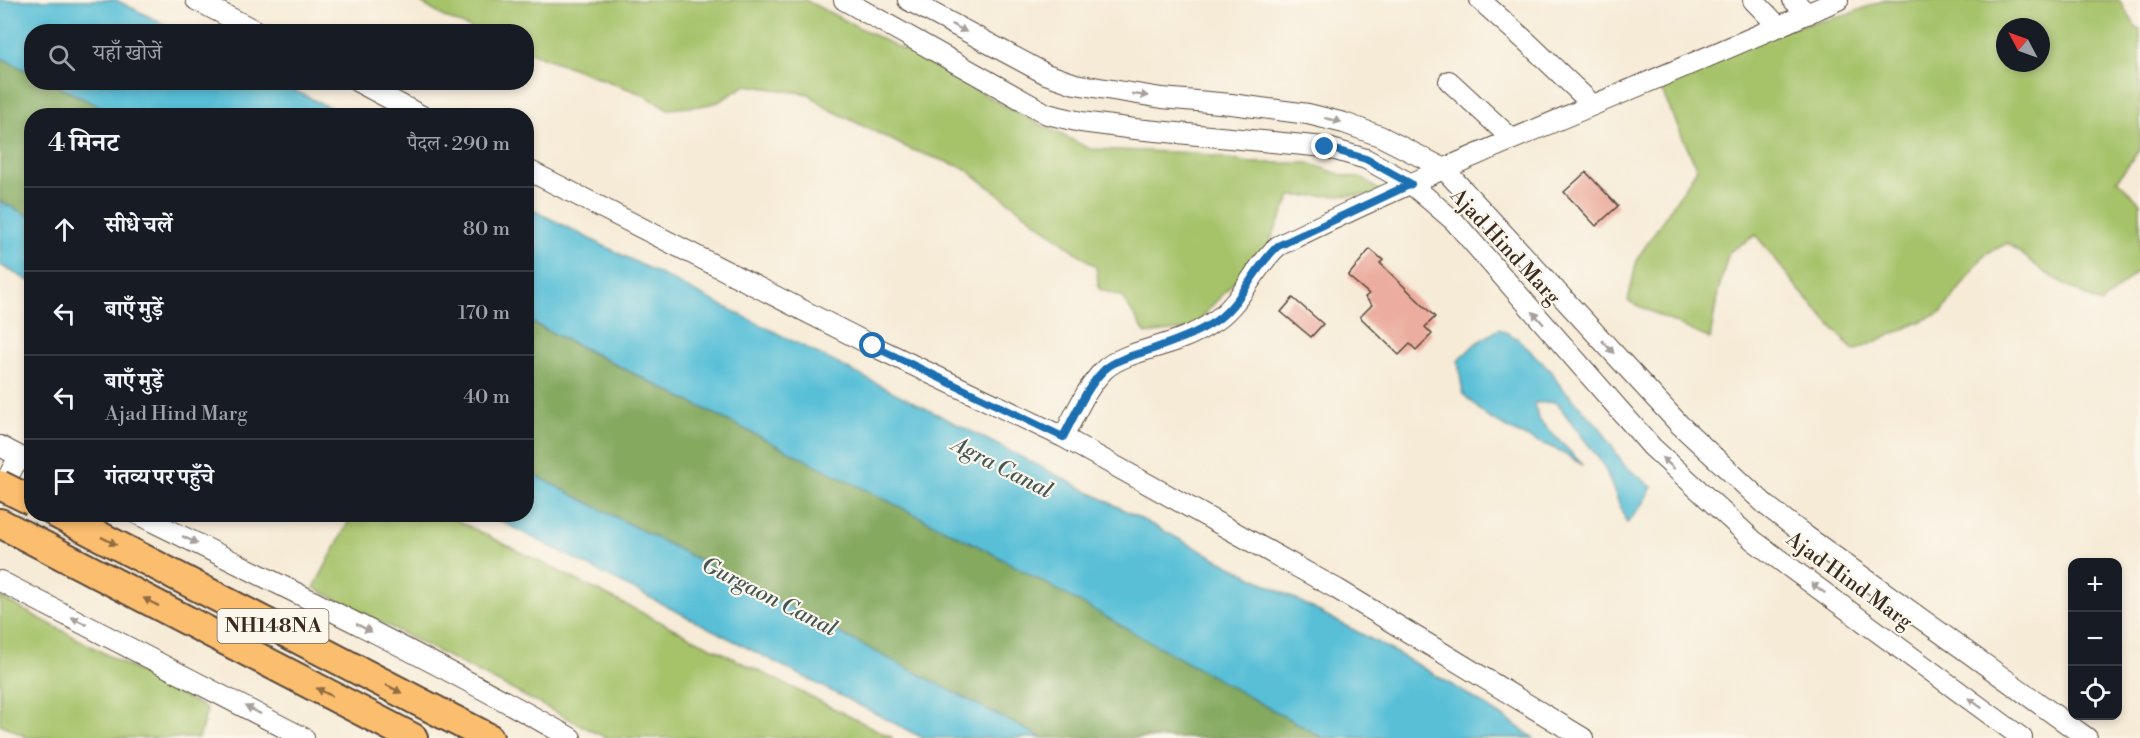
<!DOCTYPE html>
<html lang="hi">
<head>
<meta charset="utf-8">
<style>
	body { margin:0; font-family:"Libre Bodoni","Noto Serif Devanagari",serif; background:#242831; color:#f1f3f6 }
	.controls { position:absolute; right:18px; bottom:18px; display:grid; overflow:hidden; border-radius:12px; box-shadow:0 3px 9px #0003 }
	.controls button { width:54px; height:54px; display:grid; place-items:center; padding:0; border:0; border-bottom:2px solid #363941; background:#171b24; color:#f1f3f6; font:30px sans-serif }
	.compass { position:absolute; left:1996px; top:18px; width:54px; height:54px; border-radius:50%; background:#171b24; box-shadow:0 3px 9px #0003; rotate:311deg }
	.stop { position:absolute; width:18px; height:18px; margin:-14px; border:4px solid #1f6fb2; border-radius:50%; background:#fff }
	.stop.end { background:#1f6fb2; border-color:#fff; box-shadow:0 2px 6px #0008 }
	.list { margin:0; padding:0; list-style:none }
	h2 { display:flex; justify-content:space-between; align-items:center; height:78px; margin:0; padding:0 24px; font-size:26px }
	h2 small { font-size:20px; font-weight:400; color:#9ea1a6 }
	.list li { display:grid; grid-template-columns:39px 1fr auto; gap:18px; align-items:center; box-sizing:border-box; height:84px; padding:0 24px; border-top:2px solid #363941 }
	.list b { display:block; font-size:22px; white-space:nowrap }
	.list p { margin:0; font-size:20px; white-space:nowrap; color:#9ea1a6 }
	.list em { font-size:20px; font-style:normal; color:#9ea1a6 }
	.icon { flex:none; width:33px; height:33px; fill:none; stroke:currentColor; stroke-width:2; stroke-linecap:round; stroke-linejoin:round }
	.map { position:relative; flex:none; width:2140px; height:738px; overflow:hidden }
	.search { position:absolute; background:#171b24; box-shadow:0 3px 9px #0003; left:24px; top:24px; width:510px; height:66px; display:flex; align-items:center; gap:15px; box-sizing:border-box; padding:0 21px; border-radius:24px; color:#9ea1a6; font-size:22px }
	.panel { position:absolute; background:#171b24; box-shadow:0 3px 9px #0003; left:24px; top:108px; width:510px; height:414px; border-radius:24px }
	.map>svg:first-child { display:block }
	.green { fill:#a6c36a; stroke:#707644; stroke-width:1.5; fill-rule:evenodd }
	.forest { fill:#84a95e; stroke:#606a3e; stroke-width:1.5 }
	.water { fill:#59bfd7; stroke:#4a747a; stroke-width:1.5 }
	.building { fill:#ebad9f }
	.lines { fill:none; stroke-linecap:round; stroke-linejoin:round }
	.minor-casing { stroke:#57473a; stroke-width:22 }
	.highway-casing { stroke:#57473a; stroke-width:32 }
	.minor { stroke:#fff; stroke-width:20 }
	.highway { stroke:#fbbd6e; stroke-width:28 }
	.highway-bridge-casing { stroke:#57473a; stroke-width:32; stroke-linecap:butt }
	.highway-bridge { stroke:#fbbd6e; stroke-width:28 }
	.oneway { fill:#a79f9a }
	.oneway2 { fill:#916c42 }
	.route { stroke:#1f6fb2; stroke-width:8 }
	.labels { text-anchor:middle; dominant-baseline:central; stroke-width:4.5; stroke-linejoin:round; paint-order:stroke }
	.shield { fill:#fbf7ec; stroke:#75685c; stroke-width:1.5 }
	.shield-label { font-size:20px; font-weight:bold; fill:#3b2a1e }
	.street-label { font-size:21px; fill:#3b2a1e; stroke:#fbf7ec }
	.water-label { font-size:22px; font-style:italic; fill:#445756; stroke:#fbf7ec }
</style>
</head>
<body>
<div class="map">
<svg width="2140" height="738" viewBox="0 0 2140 738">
	<rect width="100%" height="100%" fill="#fbf7ec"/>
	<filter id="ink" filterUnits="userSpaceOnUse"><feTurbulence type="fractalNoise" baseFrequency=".0167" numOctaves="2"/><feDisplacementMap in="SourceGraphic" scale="12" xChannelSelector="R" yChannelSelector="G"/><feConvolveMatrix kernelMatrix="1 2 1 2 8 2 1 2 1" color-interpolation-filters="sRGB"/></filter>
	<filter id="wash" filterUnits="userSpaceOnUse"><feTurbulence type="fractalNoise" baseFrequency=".008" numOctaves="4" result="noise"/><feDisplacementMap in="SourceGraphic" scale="24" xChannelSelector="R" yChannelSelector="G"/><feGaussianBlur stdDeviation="1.35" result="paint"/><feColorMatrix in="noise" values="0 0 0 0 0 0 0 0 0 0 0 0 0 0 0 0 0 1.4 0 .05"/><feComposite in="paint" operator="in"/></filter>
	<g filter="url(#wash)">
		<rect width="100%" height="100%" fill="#f6ebd7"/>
		<path class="green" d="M416,0H805L917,57L1014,111L1090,149L1196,153L1250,163H1308L1342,175L1363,179L1386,195L1291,196L1268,245L1209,309L1195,328L1146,334L1122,297L1099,289L1096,267L964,168L910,149L827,108L809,94L746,85L718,102L701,106L668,109L642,94L527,51L526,32L478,31L446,18Z
			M1884,0H2119L2136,27L2140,29V149L2117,180L2140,202V269L2101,304L2044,272L2008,243L1985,254L1942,312L1854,351L1799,290L1756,235L1729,252L1718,292L1710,339L1628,301L1637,259L1697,169L1656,78L1761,35L1847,15ZM2005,27H2041V63H2005Z
			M352,515H446L893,738H606L314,588Z
			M0,597L207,709L199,738H28L0,724Z"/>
		<path class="forest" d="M0,57L31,73L32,82L51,83L117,115L32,116L31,217L0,201Z
			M526,320L986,550L1323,738H1042L527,471Z"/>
		<path class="water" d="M0,0H116L178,31L32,32L31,73L0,57Z
			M51,83H279L345,115H117Z
			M0,201L31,217V282L0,265Z
			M527,207C751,321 978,432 1200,550C1313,609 1430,665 1534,738H1323L986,550L527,320Z
			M1499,329L1517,338L1552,372L1558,383L1600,428L1624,465L1652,487L1643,504L1627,523L1603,464L1556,402L1535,403L1538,419L1583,465L1558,450L1517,433L1487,417L1463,394L1458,361L1475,344Z
			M527,471L1042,738H923L489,515L526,514Z"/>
		<g id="blocks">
			<path class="building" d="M1586,172L1618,206L1596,226L1564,192Z
				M1370,249L1383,260L1380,263L1435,317L1425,327L1432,334L1416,350L1410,344L1399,355L1360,317L1372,305L1365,297L1369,294L1348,276Z
				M1293,298L1323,324L1311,337L1281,312Z"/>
		</g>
	</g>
	<g filter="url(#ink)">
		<use href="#blocks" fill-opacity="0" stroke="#57473a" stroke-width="1.5"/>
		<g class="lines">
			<g class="minor-casing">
				<path id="minor" d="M196,0L258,32
					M844,0L1047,114L1081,122L1135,129L1325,147L1366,159L1411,184L1454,221L1652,447L1754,541L2022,738
					M908,0L1046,74L1075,84L1162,98L1231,104L1308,114L1344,123L1380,136L1443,168L1680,425L1767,506L1806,536L2087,738
					M1480,0L1527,42L1593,105
					M1753,0L1779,27
					M1793,0L1808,14
					M1449,81L1512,139
					M358,82L422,116
					M526,169L873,346L1063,437L1337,589L1583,738
					M1063,437C1075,415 1086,388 1104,370C1120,354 1158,348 1180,339C1192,335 1206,327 1216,320C1243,301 1254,267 1278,246C1461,155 1652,84 1838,0
					M0,446L32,463
					M0,491L19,457
					M137,514C283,586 430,658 571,738
					M0,581L304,738"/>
			</g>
			<g class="highway-casing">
				<path id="highway" d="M57,514L489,738
					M0,523L413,738"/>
			</g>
			<use href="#minor" class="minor"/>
			<use href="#highway" class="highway"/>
			<g class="highway-bridge-casing">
				<path id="highway-bridge" d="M0,485L32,501"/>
			</g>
			<use href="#highway-bridge" class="highway-bridge"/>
		</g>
		<defs><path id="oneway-solid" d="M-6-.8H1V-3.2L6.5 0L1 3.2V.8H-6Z" transform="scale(1.5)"/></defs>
		<g class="oneway">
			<use href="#oneway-solid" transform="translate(959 28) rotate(28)"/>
			<use href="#oneway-solid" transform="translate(1140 95) rotate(9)"/>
			<use href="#oneway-solid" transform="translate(1333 120) rotate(14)"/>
			<use href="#oneway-solid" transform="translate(1538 318) rotate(-131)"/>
			<use href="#oneway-solid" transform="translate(1608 347) rotate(47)"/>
			<use href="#oneway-solid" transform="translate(1668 463) rotate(-138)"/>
			<use href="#oneway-solid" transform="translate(190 540) rotate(26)"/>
			<use href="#oneway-solid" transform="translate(1818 588) rotate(-144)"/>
			<use href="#oneway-solid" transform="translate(79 621) rotate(-153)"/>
			<use href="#oneway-solid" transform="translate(364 628) rotate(27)"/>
			<use href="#oneway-solid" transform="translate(1975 703) rotate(-144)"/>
			<use href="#oneway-solid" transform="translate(253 710) rotate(-153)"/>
		</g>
		<g class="oneway2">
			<use href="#oneway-solid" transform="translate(109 541) rotate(27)"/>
			<use href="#oneway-solid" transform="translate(151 602) rotate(-153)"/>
			<use href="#oneway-solid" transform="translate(394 689) rotate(27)"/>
			<use href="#oneway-solid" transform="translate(324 692) rotate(-153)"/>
		</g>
	</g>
	<g class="lines" filter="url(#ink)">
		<path class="route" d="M873,346L1063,437C1075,415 1086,388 1104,370C1116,359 1135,355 1150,350C1173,342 1196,334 1217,320C1243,301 1254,267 1278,246L1411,184L1366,159L1325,147"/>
	</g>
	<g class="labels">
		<rect class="shield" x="217.5" y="609" width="111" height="34" rx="4.5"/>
		<g class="shield-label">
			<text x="273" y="626">NH148NA</text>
		</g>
		<g class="street-label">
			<text transform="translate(1505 247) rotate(47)">Ajad Hind Marg</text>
			<text transform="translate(1849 581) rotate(36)">Ajad Hind Marg</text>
		</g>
		<g class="water-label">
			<text transform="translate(1002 468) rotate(27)">Agra Canal</text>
			<text transform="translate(769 597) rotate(27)">Gurgaon Canal</text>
		</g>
	</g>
</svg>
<div class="controls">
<button>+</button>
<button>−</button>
<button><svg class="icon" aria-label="locate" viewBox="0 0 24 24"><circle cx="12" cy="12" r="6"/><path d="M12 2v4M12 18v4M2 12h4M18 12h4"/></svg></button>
</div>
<svg class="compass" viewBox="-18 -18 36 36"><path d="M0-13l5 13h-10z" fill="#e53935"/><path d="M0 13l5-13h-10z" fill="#9ea1a6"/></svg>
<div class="stop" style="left:873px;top:346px"></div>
<div class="stop end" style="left:1325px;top:147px"></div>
<div class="search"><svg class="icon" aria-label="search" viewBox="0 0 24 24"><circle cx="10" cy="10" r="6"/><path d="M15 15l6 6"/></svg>यहाँ खोजें</div>
<section class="panel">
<h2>4 मिनट<small>पैदल · 290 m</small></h2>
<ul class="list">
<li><svg class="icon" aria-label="ahead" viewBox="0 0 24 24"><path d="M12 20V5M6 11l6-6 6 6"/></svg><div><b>सीधे चलें</b></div><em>80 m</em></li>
<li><svg class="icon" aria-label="left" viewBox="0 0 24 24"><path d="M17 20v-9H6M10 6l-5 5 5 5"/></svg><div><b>बाएँ मुड़ें</b></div><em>170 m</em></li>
<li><svg class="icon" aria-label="left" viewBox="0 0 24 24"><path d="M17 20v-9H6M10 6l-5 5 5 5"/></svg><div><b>बाएँ मुड़ें</b><p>Ajad Hind Marg</p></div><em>40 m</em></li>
<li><svg class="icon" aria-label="arrive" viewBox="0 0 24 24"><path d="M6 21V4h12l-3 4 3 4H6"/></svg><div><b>गंतव्य पर पहुँचे</b></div></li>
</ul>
</section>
</div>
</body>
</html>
